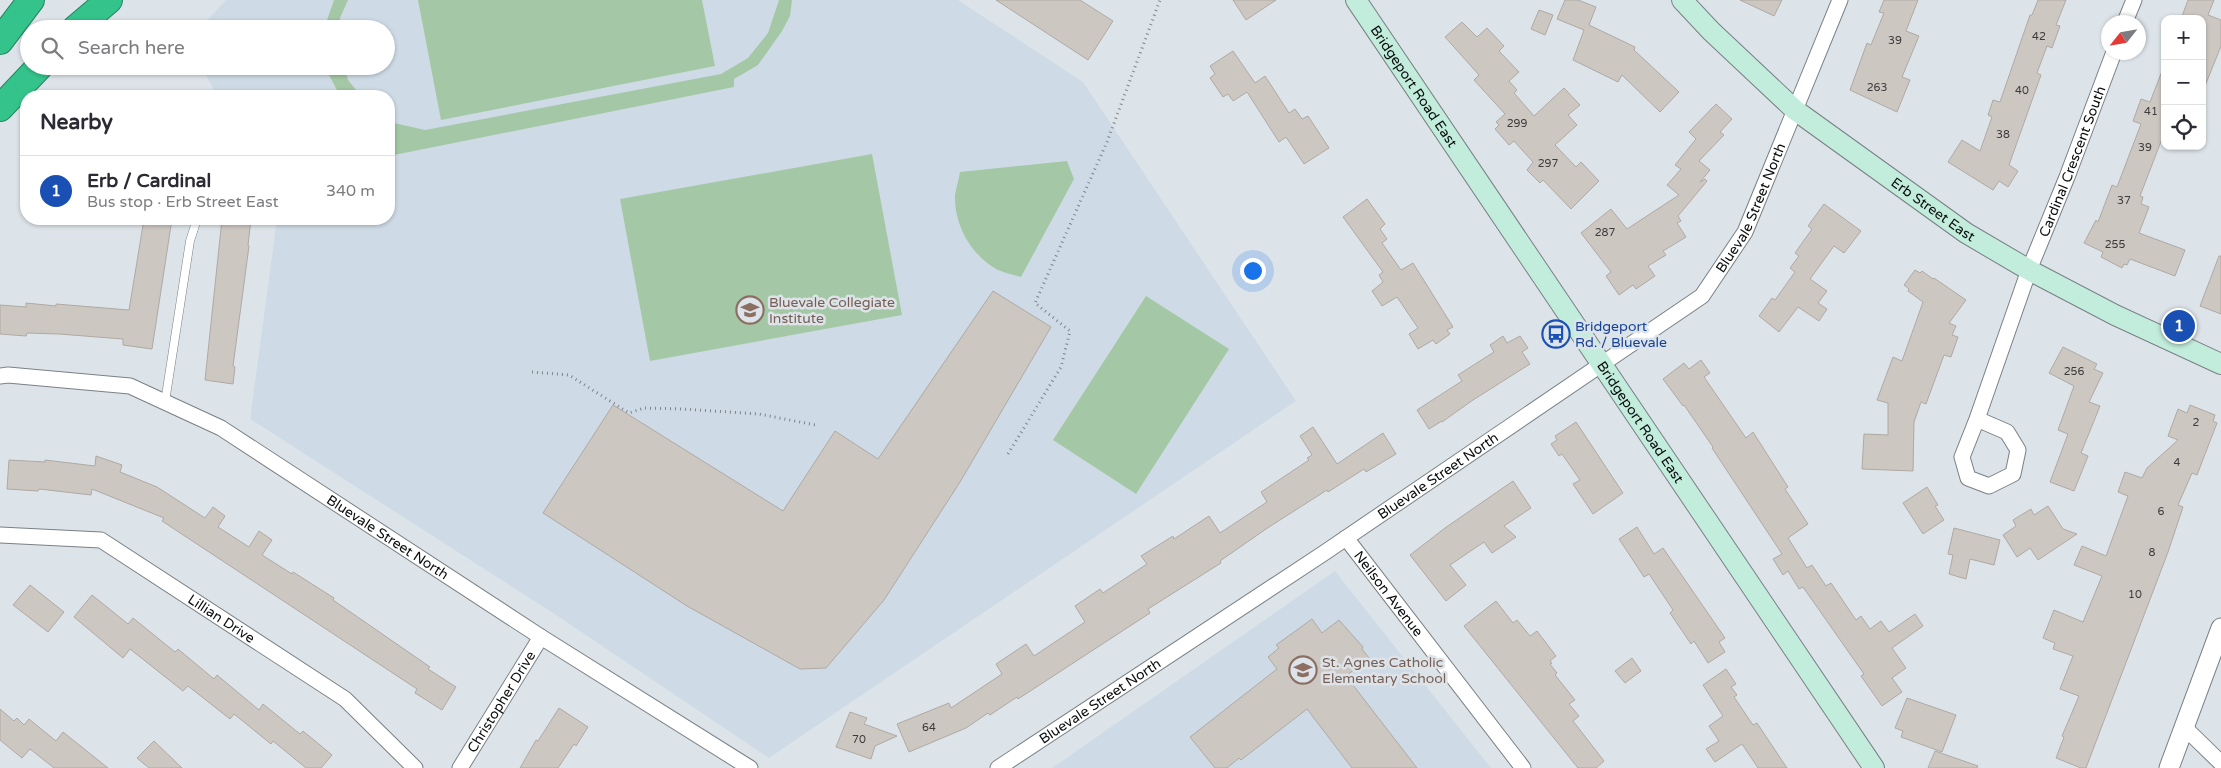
<!DOCTYPE html>
<html lang="en">
<head>
<meta charset="utf-8">
<style>
	body { margin:0; font-family:"Varela Round",sans-serif; background:#f2f2f3; color:#2b2b33 }
	.controls { position:absolute; right:15px; top:15px; display:grid; overflow:hidden; border-radius:10px; box-shadow:0 1px 4px #0004 }
	.controls button { width:45px; height:45px; display:grid; place-items:center; padding:0; border:0; border-bottom:1px solid #e1e1e2; background:#fff; color:#2b2b33; font:25px sans-serif }
	.compass { position:absolute; left:2101px; top:15px; width:45px; height:45px; border-radius:50%; background:#fff; box-shadow:0 1px 4px #0004; rotate:239deg }
	.you { position:absolute; left:1252px; top:270px; width:18px; height:18px; margin:-12px; border:4px solid #fff; border-radius:50%; background:#1a73e8; box-shadow:0 0 0 8px #1a73e833 }
	.badge { display:grid; place-items:center; width:32px; height:32px; border-radius:50%; background:#41898c; color:#fff; font-size:16px; font-weight:700 }
	.pin { position:absolute; translate:-50% -50%; border:2px solid #fff; box-shadow:0 1px 5px #0006 }
	.list { margin:0; padding:0; list-style:none }
	h2 { display:flex; justify-content:space-between; align-items:center; height:65px; margin:0; padding:0 20px; font-size:21px }
	h2 small { font-size:16px; font-weight:400; color:#7c7c81 }
	.list li { display:grid; grid-template-columns:32px 1fr auto; gap:15px; align-items:center; box-sizing:border-box; height:70px; padding:0 20px; border-top:1px solid #e1e1e2 }
	.list b { display:block; font-size:19px; white-space:nowrap }
	.list p { margin:0; font-size:16px; white-space:nowrap; color:#7c7c81 }
	.list em { font-size:16px; font-style:normal; color:#7c7c81 }
	.icon { flex:none; width:28px; height:28px; fill:none; stroke:currentColor; stroke-width:2; stroke-linecap:round; stroke-linejoin:round }
	.map { position:relative; flex:none; width:2221px; height:768px; overflow:hidden }
	.search { position:absolute; background:#fff; box-shadow:0 1px 4px #0004; left:20px; top:20px; width:375px; height:55px; display:flex; align-items:center; gap:12px; box-sizing:border-box; padding:0 18px; border-radius:28px; color:#7c7c81; font-size:19px }
	.panel { position:absolute; background:#fff; box-shadow:0 1px 4px #0004; left:20px; top:90px; width:375px; height:135px; border-radius:20px }
	.map>svg:first-child { display:block }
	.built { fill:#cedbe6 }
	.green { fill:#a4c8a5 }
	.building { fill:#cdc7c2; stroke:#afa9a4 }
	.lines { fill:none; stroke-linecap:round; stroke-linejoin:round }
	.service-casing { stroke:#7a8085; stroke-width:9 }
	.minor-casing { stroke:#7a8085; stroke-width:17 }
	.tertiary-casing { stroke:#7a8085; stroke-width:21 }
	.secondary-casing { stroke:#7a8085; stroke-width:22 }
	.motorway-casing { stroke:#25845f; stroke-width:28 }
	.path { stroke:#7f8487; stroke-width:3; stroke-dasharray:1 4; stroke-linecap:butt }
	.service { stroke:#fff; stroke-width:8 }
	.minor { stroke:#fff; stroke-width:15 }
	.tertiary { stroke:#fff; stroke-width:19 }
	.secondary { stroke:#c2eddc; stroke-width:20 }
	.motorway { stroke:#34c48b; stroke-width:26 }
	.labels { text-anchor:middle; dominant-baseline:central; stroke-width:5; stroke-linejoin:round; paint-order:stroke }
	.number-label { font-size:11px; fill:#3b3b3b }
	.street-label { font-size:14px; fill:#0a0c0e; stroke:#dde4e9 }
	.education-label { font-size:14px; fill:#785e54; stroke:#dde4e9; text-anchor:start }
	.transit-label { font-size:14px; fill:#164399; stroke:#dde4e9; text-anchor:start }
</style>
</head>
<body>
<div class="map">
<svg width="2221" height="768" viewBox="0 0 2221 768">
	<rect width="100%" height="100%" fill="#dde4e9"/>
	<path class="built" d="M226,0H958L1083,82L1296,401L769,758L553,613L250,419L277,219H389V96H217L201,66H386V29H199Z
		M1335,571L1491,768H1052Z"/>
	<path class="green" d="M334,0H348L340,18V29H324Z
		M418,0H702L715,66L441,120Z
		M779,0H792L790,16L782,31L768,51L758,65L734,79V87L389,156L390,141L389,119L394,123L425,130L721,74L748,58L768,33Z
		M326,66H344L348,80L361,96H340L327,71Z
		M872,154L902,315L650,361L620,199Z
		M1067,161L1074,179L1021,277C1014,275 1005,273 998,270C972,256 954,226 955,195C956,188 959,179 960,172Z
		M1146,296L1229,349L1136,494L1053,440Z"/>
	<path class="building" d="M996,0H1080L1113,21L1088,60Z
		M1233,0H1276L1246,20Z
		M1565,0H1578L1596,7L1589,25L1635,47L1634,50L1679,92L1660,112L1622,75L1618,82L1573,60L1584,30L1557,19Z
		M1740,0H1782L1774,16Z
		M1884,0H1918L1906,31L1919,36L1902,77L1910,80L1897,112L1850,90L1867,43L1871,45L1884,13L1879,12Z
		M2038,0H2066L2056,25L2060,26L2052,48L2047,46L2037,73L2041,75L2009,165L2018,171L2008,187L1999,181L1993,190L1948,162L1962,140L1980,151L1992,117L1988,115L1993,100L2000,102L2030,15H2032Z
		M2188,0H2214L2208,15L2221,20V46L2203,91L2202,19H2181Z
		M1539,10L1553,15L1545,35L1531,29Z
		M1462,22L1477,37L1487,28L1504,46L1499,51L1519,72L1509,81L1517,90L1514,93L1534,116L1564,88L1580,105L1568,115L1577,125L1555,145L1576,167L1581,162L1599,181L1571,209L1543,180L1540,183L1527,170L1533,162L1514,141L1509,145L1495,129L1499,125L1496,122L1505,114L1474,80L1479,75L1445,37Z
		M1233,51L1255,83L1265,76L1289,113L1295,109L1302,119L1308,116L1329,148L1304,164L1286,137L1279,142L1247,92L1233,101L1228,94L1223,97L1210,78L1215,74L1210,66Z
		M2164,66L2165,131L2140,196L2143,197L2141,204L2149,207L2139,233L2185,250L2175,276L2130,259L2127,265L2124,264L2122,268L2101,257L2103,252L2084,243L2096,220L2098,222L2112,185L2117,187L2141,124L2133,121L2141,99L2150,102Z
		M1716,104L1732,119L1720,132L1724,135L1699,161L1710,170L1700,182L1705,179L1707,181L1678,216L1681,221L1677,223L1686,237L1663,251L1666,255L1648,266L1655,276L1636,289L1633,285L1619,295L1606,276L1611,272L1581,233L1611,209L1627,229L1679,195L1667,185L1681,169L1675,165L1696,139L1689,132Z
		M1367,199L1385,224L1380,229L1387,239L1382,243L1401,270L1413,263L1453,327L1447,330L1450,334L1436,344L1433,340L1418,349L1409,334L1418,328L1397,297L1382,306L1372,291L1383,282L1379,275L1383,272L1343,217Z
		M1824,204L1861,231L1844,253L1834,246L1810,279L1827,291L1818,303L1827,309L1819,321L1798,307L1779,332L1759,316L1772,298L1775,300L1795,272L1790,268L1799,256L1795,253L1812,229L1808,226Z
		M144,219H172L152,349L123,345V339L59,334L27,333L26,336L0,334V305L26,307V303L56,306V304L129,310Z
		M222,219H251L248,245L249,246L233,366L235,367L233,384L205,380Z
		M2219,256H2221V314L2200,306Z
		M1915,270L1920,273L1922,271L1933,279L1934,278L1966,300L1949,323L1956,326L1952,335L1958,337L1951,357L1944,355L1926,404L1921,402L1914,422L1913,471L1862,469L1864,434L1888,435V403L1877,400L1893,357L1902,361L1923,302L1908,291L1909,289L1904,285Z
		M993,291L1051,327L960,482L884,600L826,668L800,669L687,606L543,513L613,405L783,511L835,431L878,459Z
		M1503,336L1507,343L1520,336L1528,348L1522,352L1530,364L1473,400L1442,422V421L1429,429L1417,410L1462,381L1458,375L1494,352L1490,345Z
		M2063,347L2097,364L2094,369L2103,373L2089,402L2100,406L2081,453L2088,456L2074,491L2050,482L2068,434L2058,430L2074,386L2049,373Z
		M1701,360L1710,373L1704,377L1746,438L1753,432L1788,487L1785,489L1808,524L1788,538L1807,568L1812,565L1826,586L1831,583L1856,620L1861,616L1870,629L1881,621L1889,632L1915,614L1923,626L1892,648L1906,668L1892,678L1902,692L1882,706L1861,676L1864,674L1803,587L1799,589L1788,571L1783,575L1773,559L1782,554L1712,448L1713,447L1684,405L1683,406L1663,379L1684,363L1689,369Z
		M2190,405L2215,415L2213,421L2217,423L2197,475L2192,473L2178,505L2183,507L2168,552L2086,768H2081L2056,758L2064,737L2062,736L2079,696L2060,689L2073,656L2053,649L2055,643L2043,638L2054,610L2083,622L2102,576L2074,565L2082,546L2106,556L2128,496L2118,492L2125,472L2142,478L2147,468L2178,440L2168,436L2178,409L2187,413Z
		M1576,422L1623,493L1593,514L1573,484L1580,480L1562,454L1559,456L1551,444L1557,440L1555,436Z
		M1313,427L1337,464L1383,433L1396,454L1366,472L1364,469L1328,492L1327,490L1269,527L1220,561L1221,563L1148,609L1150,613L1018,699L1017,697L990,715L988,713L966,728L909,752L897,724L949,703L951,708L1002,674L996,664L1026,644L1034,656L1085,622L1075,606L1100,589L1103,593L1147,564L1141,556L1173,536L1174,539L1209,516L1220,533L1267,502L1261,492L1309,460L1307,458L1312,455L1300,436Z
		M96,456L122,465L120,472L157,487L205,518L213,507L225,516L218,527L249,547L259,531L272,540L262,555L292,574L293,572L334,598L333,600L430,667L428,669L456,687L442,710L415,693L417,689L162,521L164,518L92,489L91,495L39,489L38,491L7,489L9,460L45,462V460L95,466Z
		M1513,481L1531,508L1504,526L1516,537L1492,553L1484,542L1450,565L1466,585L1446,601L1410,555L1445,528Z
		M1927,487L1938,505L1935,506L1944,520L1923,534L1903,503Z
		M2048,506L2063,529L2077,534L2038,560L2030,548L2017,557L2003,535L2016,526L2013,520L2031,509L2034,515Z
		M1637,527L1654,554L1663,548L1725,638L1719,642L1725,652L1708,663L1694,641L1691,644L1670,613L1673,610L1649,574L1644,577L1619,539Z
		M1954,528L2000,540L1994,565L1970,559L1966,579L1949,574L1953,555L1948,554Z
		M30,585L64,612L48,632L13,605Z
		M92,595L128,624L133,618L175,652L178,649L214,679L217,675L259,710L263,704L300,734L303,731L332,755L321,768H306L273,741L271,744L234,714L230,719L188,686L183,691L130,649L123,658L74,617Z
		M1496,601L1513,623L1517,620L1530,636L1537,631L1556,656L1550,661L1552,663L1550,664L1557,673L1555,675L1575,700L1569,704L1579,716L1573,721L1604,761L1596,768H1578L1464,626Z
		M1312,619L1322,633L1339,620L1363,647L1362,649L1369,658L1346,676L1417,768H1352L1307,709L1241,760L1239,758L1227,768H1215L1190,737L1277,669L1268,657L1279,648L1276,645Z
		M1632,658L1641,671L1625,683L1615,671Z
		M1726,669L1736,684L1731,687L1737,695L1734,697L1753,725L1757,723L1787,768H1758L1742,744L1715,762L1706,749L1719,741L1709,726L1723,716L1703,685Z
		M1907,698L1956,715L1942,752L1901,737L1903,731L1895,728Z
		M559,708L588,727L576,746L574,744L558,768H520L536,740L538,741Z
		M0,709L14,721L17,718L24,725L29,719L56,741L63,732L108,768H54L30,749L22,758L0,740Z
		M850,712L867,718L864,724L897,736L875,746L871,759L836,747Z
		M154,741L182,768H149L137,758Z
		M1935,751L1978,766L1977,768H1928Z"/>
	<g class="lines">
		<g class="service-casing">
			<path id="service" d="M165,402L190,241L197,219"/>
		</g>
		<g class="minor-casing">
			<g id="minor">
				<path d="M2125,22L2134,0"/>
				<path id="s1" d="M0,376L8,375L130,386L221,428L541,637L750,768"/>
				<path id="s2" d="M1977,419L2007,432L2018,450L2013,474L1989,486L1968,478L1962,457L1977,419L2029,270L2067,177L2114,52"/>
				<path id="s3" d="M0,535L101,540L345,699L415,768"/>
				<path id="s4" d="M1346,538L1523,768"/>
				<path d="M2184,727L2221,763"/>
				<path id="s5" d="M460,768L541,637"/>
				<path id="s6" d="M998,768L1324,553L1702,296L1745,232L1840,0"/>
			</g>
		</g>
		<g class="tertiary-casing">
			<path id="tertiary" d="M2169,768L2221,628"/>
		</g>
		<g class="secondary-casing">
			<g id="secondary">
				<path id="s7" d="M1356,0L1874,768"/>
				<path id="s8" d="M1682,0L1711,31L1795,110L1966,233L2029,270L2115,315L2221,364"/>
			</g>
		</g>
		<g class="motorway-casing">
			<path id="motorway" d="M75,29L109,0
				M0,41L31,0
				M0,108L40,66"/>
		</g>
		<path class="path" d="M532,372L569,375L629,413L644,408L682,409L759,414L815,425
			M1008,454L1061,367L1070,331L1035,303L1107,142L1160,0"/>
		<use href="#service" class="service"/>
		<use href="#minor" class="minor"/>
		<use href="#tertiary" class="tertiary"/>
		<use href="#secondary" class="secondary"/>
		<use href="#motorway" class="motorway"/>
	</g>
	<defs>
		<g id="school-ring" transform="scale(1.4375)"><circle r="9.5" fill="#dde4e9" stroke="#8d6e63" stroke-width="1.5"/><path d="M0-5L7-2L0 1L-7-2ZM-4 1L0 2.5L4 1V4Q0 6-4 4Z" fill="#8d6e63"/></g>
		<g id="bus-ring" transform="scale(1.4375)"><circle r="9.5" fill="#dde4e9" stroke="#1a4fb4" stroke-width="1.5"/><path d="M-5-6H5V4H4V6H2V4H-2V6H-4V4H-5ZM-3.5-4V0h7V-4ZM-3.5 1.2v1.5H-2V1.2ZM2 1.2v1.5H3.5V1.2Z" fill="#1a4fb4"/></g>
	</defs>
	<g fill-rule="evenodd">
		<use href="#school-ring" x="750" y="310"/>
		<use href="#bus-ring" x="1556" y="334"/>
		<use href="#school-ring" x="1303" y="670"/>
	</g>
	<g class="labels">
		<g class="number-label">
			<text x="2039" y="36">42</text>
			<text x="1895" y="40">39</text>
			<text x="1877" y="87">263</text>
			<text x="2022" y="90">40</text>
			<text x="2151" y="111">41</text>
			<text x="1517" y="123">299</text>
			<text x="2003" y="134">38</text>
			<text x="2145" y="147">39</text>
			<text x="1548" y="163">297</text>
			<text x="2124" y="200">37</text>
			<text x="1605" y="232">287</text>
			<text x="2115" y="244">255</text>
			<text x="2074" y="371">256</text>
			<text x="2196" y="422">2</text>
			<text x="2177" y="462">4</text>
			<text x="2161" y="511">6</text>
			<text x="2152" y="552">8</text>
			<text x="2135" y="594">10</text>
			<text x="929" y="727">64</text>
			<text x="859" y="739">70</text>
		</g>
		<g class="street-label">
			<text stroke="none"><textPath href="#s7" startOffset="104">Bridgeport Road East</textPath></text>
			<text stroke="none"><textPath href="#s2" startOffset="465">Cardinal Crescent South</textPath></text>
			<text stroke="none"><textPath href="#s6" startOffset="949">Bluevale Street North</textPath></text>
			<text stroke="none"><textPath href="#s8" startOffset="328">Erb Street East</textPath></text>
			<text stroke="none"><textPath href="#s7" startOffset="509">Bridgeport Road East</textPath></text>
			<text stroke="none"><textPath href="#s6" startOffset="528">Bluevale Street North</textPath></text>
			<text stroke="none"><textPath href="#s1" startOffset="430">Bluevale Street North</textPath></text>
			<text stroke="none"><textPath href="#s4" startOffset="70">Neilson Avenue</textPath></text>
			<text stroke="none"><textPath href="#s3" startOffset="245">Lillian Drive</textPath></text>
			<text stroke="none"><textPath href="#s6" startOffset="122">Bluevale Street North</textPath></text>
			<text stroke="none"><textPath href="#s5" startOffset="78">Christopher Drive</textPath></text>
		</g>
		<g class="education-label">
			<text x="769" y="302">Bluevale Collegiate<tspan x="769" dy="16">Institute</tspan></text>
			<text x="1322" y="662">St. Agnes Catholic<tspan x="1322" dy="16">Elementary School</tspan></text>
		</g>
		<g class="transit-label">
			<text x="1575" y="326">Bridgeport<tspan x="1575" dy="16">Rd. / Bluevale</tspan></text>
		</g>
	</g>
</svg>
<div class="controls">
<button>+</button>
<button>−</button>
<button><svg class="icon" aria-label="locate" viewBox="0 0 24 24"><circle cx="12" cy="12" r="6"/><path d="M12 2v4M12 18v4M2 12h4M18 12h4"/></svg></button>
</div>
<svg class="compass" viewBox="-18 -18 36 36"><path d="M0-13l5 13h-10z" fill="#e53935"/><path d="M0 13l5-13h-10z" fill="#7c7c81"/></svg>
<div class="you"></div>
<div class="pin badge" style="left:2179px;top:326px;background:#1a4fb4">1</div>
<div class="search"><svg class="icon" aria-label="search" viewBox="0 0 24 24"><circle cx="10" cy="10" r="6"/><path d="M15 15l6 6"/></svg>Search here</div>
<section class="panel">
<h2>Nearby<small></small></h2>
<ul class="list">
<li><span class="badge" style="background:#1a4fb4">1</span><div><b>Erb / Cardinal</b><p>Bus stop · Erb Street East</p></div><em>340 m</em></li>
</ul>
</section>
</div>
</body>
</html>
